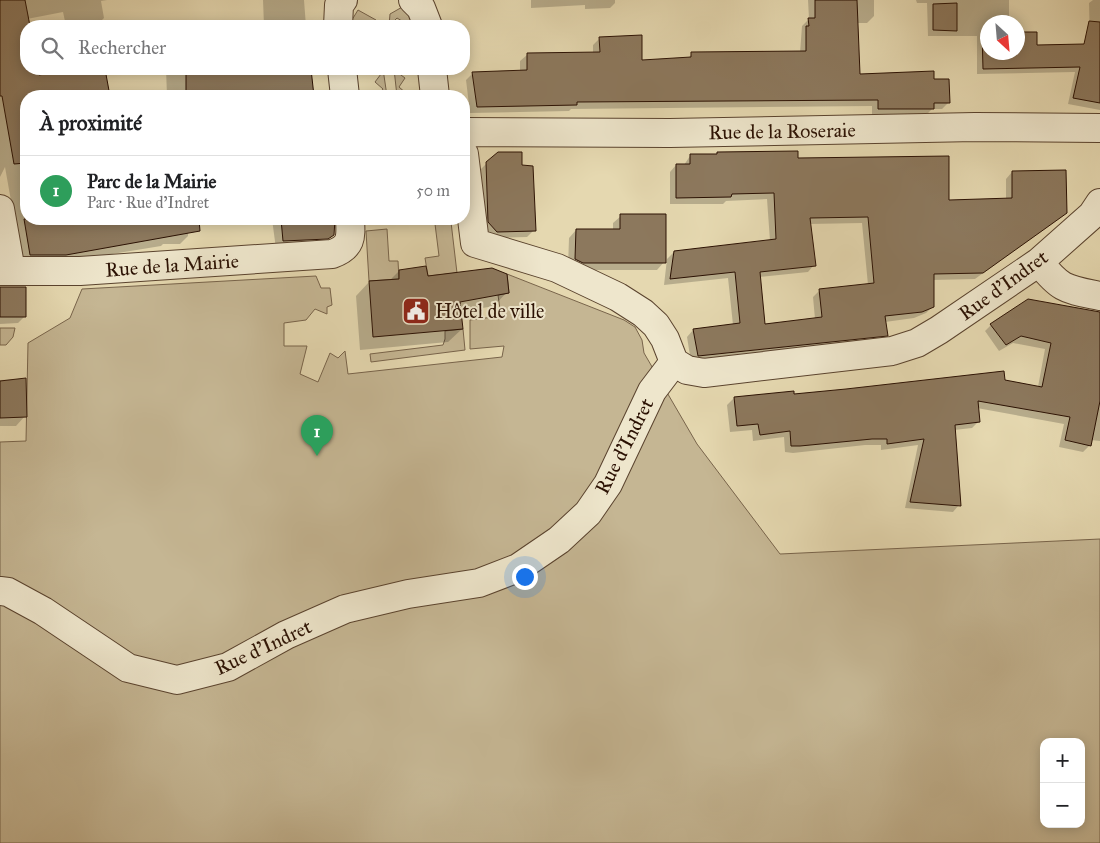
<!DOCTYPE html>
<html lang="fr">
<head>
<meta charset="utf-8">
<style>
	body { margin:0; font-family:"IM FELL Great Primer",serif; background:#f2f2f2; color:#202124 }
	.controls { position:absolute; right:15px; bottom:15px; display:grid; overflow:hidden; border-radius:10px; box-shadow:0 2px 12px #0003 }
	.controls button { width:45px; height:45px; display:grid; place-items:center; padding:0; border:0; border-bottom:1px solid #e0e0e0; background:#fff; color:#202124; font:25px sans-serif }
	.compass { position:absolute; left:980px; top:15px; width:45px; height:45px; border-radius:50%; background:#fff; box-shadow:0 2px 12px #0003; rotate:154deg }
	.you { position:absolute; left:524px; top:576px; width:18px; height:18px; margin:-12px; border:4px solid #fff; border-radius:50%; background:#1a73e8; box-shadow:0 0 0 8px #1a73e833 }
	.badge { display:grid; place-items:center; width:32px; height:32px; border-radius:50%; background:#111827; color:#fff; font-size:16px; font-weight:700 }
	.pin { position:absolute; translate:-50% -41px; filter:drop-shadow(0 1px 2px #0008) }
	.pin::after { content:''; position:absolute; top:26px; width:18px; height:15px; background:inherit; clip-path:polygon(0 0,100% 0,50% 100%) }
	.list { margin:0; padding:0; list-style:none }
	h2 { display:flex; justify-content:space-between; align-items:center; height:65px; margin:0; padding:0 20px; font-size:21px }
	h2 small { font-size:16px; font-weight:400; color:#757577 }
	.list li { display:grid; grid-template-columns:32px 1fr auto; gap:15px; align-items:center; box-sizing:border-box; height:70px; padding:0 20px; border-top:1px solid #e0e0e0 }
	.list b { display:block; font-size:19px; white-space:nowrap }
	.list p { margin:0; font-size:16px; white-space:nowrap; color:#757577 }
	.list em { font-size:16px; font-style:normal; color:#757577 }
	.icon { flex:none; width:28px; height:28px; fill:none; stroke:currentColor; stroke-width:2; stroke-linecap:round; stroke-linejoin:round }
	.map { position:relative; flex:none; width:1100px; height:843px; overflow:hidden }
	.search { position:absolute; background:#fff; box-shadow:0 2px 12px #0003; left:20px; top:20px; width:450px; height:55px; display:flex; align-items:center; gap:12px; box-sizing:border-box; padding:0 18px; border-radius:20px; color:#757577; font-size:19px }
	.panel { position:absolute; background:#fff; box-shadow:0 2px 12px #0003; left:20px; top:90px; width:450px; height:135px; border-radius:20px }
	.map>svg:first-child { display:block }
	.green { fill:#c5b693; stroke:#78644b; fill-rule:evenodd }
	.shadow { fill:#0003; fill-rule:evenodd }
	.building { fill:#8c785d; stroke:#2b1103; fill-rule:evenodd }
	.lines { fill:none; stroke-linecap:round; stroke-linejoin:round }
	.minor-casing { stroke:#5a432e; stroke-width:30 }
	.minor { stroke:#eee6cc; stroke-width:28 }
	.labels { text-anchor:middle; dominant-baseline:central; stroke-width:4; stroke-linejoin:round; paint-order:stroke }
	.street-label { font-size:20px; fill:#2b1103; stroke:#eee6cc }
	.poi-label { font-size:20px; fill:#2b1103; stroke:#eee6cc; text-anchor:start }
</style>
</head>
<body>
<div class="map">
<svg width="1100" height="843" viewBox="0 0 1100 843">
	<rect width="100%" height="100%" fill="#e5d8b0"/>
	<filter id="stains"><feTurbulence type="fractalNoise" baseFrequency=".004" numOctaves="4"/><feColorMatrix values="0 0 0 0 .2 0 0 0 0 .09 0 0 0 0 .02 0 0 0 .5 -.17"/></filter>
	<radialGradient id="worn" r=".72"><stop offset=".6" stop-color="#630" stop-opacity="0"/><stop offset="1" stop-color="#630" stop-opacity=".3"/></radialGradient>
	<path class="green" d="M404,6L407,8L415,26H410L397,18L389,26L390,14Z
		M358,10L376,20L377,26H354L350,23Z
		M375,69H383L387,96H378L383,89L375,82L381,74Z
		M394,69H399L397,72L405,78L399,87L407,94L406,96H397Z
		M451,222L457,273L428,276L425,258L439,256L435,224Z
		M387,229L389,261H398L399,279L369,281L366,231Z
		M507,274L624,320L635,327L642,340L644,353L697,444L780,554L1100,539V843H0V442L26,441L28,343L70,318L82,289L316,276L321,288H330L332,305L327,307V314L315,309L306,320L284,323V346H307L300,374L318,382L330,353L338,358L345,351L348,374L502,357L504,346L470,349V320L501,316L498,295L509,293ZM1044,742H1081V824H1044Z
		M0,328H15L13,337L6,345H0Z
		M463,329L465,350L371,362L370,354L443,345L445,339V331Z"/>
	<path class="shadow" d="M0,0H107L101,1L104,18L96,26H66L63,12L27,19L26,69H36L38,77L81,69H103L108,96H26V219H211L206,224L188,225V236L180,244H163L161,246L57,263H22L5,167L0,177Z
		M263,0H304L306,26H264Z
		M531,0H615V3L610,8L585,9V5L531,8Z
		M808,0H874V16L867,23H856L858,76L932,80L949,102L942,109H932L926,115H872V106L571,109L569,111L470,113L466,80L473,73L520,72V61L527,55L593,54V45L600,38L641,61L687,59L692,54L800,53L802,26L809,19Z
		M916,0H1009V22H988V52H1018V33L1036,34V46L1090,45L1089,3L1093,0H1100V110L1068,104L1075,72L977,74V36H928L927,3H917Z
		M166,69H310L313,96H167Z
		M717,153L797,159L948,201L1006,199V179L1012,172L1065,213L975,279L933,280V306L926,313L914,318L885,322L886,335L880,342L691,362L687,337L693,330L733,325L728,278L664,285L667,259L674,252L770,241L767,199L726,201L723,204H670V172L676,165H684L690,156H714ZM862,223L868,285L820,290L813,297L815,319L763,325L759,277L808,272L814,265L810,224Z
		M487,163L521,166L534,230L527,237L490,238L482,229L480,170Z
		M621,216L664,262L657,270H575L568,267L569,238L576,230L613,231V223Z
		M272,219H324L325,229L308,247L276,249Z
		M399,271L507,292L494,306L460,312L462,329L448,342L360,350L356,296L369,282L389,281Z
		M0,288L25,316L18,323L0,324Z
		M1100,314V441L1091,440L1090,445L1083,452L1059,447L1064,424L977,408L978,422L972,428L954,430L959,505L953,512L905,508L918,445L881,450V445H865L793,453L785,452L784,437L753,441L752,430L730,432L727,405L734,398L1003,381L1038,387L1045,349L1013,343L999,351L985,331L991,325Z
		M25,379V416L16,426H0V380Z"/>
	<path class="building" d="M0,0H25L30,26H26V69H38L39,75L74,69H105L110,96H26V163L14,164L2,96H0Z
		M815,0H857L860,74L934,71V79H949L950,103H934V109H878V100L577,102V105L477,107L472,72L527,70V53L600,52L599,37L642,35V60L691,57V52L806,51V26H809L808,18H815Z
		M957,3V31L933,30V4Z
		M1089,21L1100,22V103L1073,98L1080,67L983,69L982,32H988V52H1018V32H1037V45L1084,44Z
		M186,69H311L314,96H186Z
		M798,151V158L949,156V200L1012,198V171L1066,170L1067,213L983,273L934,274V307L922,312L885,316L888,336L698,356L693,329L740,323L735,272L670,279L674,251L776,239L774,193L732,194L731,197L676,198V164H690V154H717V152ZM868,217L874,283L819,289L822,317L765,324L760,272L816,266L810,218Z
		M498,152H522V165L533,166L536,231L497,232L488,222L486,162Z
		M620,214H666V263H583L575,259L576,229H620Z
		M24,219H199L200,231L66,255H30Z
		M281,219H335L334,235L328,239L283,241Z
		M426,266L428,276L492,268L507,274L509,293L460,302L463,329L373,337L369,281L399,279V270Z
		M0,287H26V317H0Z
		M1028,299L1100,312V401L1091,446L1065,440L1070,417L978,401L980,422L955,425L961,506L910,502L924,439L887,444V439H872L800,446H791L790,431L760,435L758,424L737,426L734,397L794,391V394L846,389L1004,371L1005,380L1042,387L1051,343L1021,336L1006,345L990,324Z
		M26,378L27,417L0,418V381Z"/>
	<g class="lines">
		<g class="minor-casing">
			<path id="minor" d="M413,0L421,8L428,26
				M338,26L339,5L343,0
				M342,69L345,96
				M432,69L435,96
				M464,132L670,133L975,127L1100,128
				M464,154L475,243L557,268L618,297L643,313L656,325L665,339L674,362
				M0,209L11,271
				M1039,262C1061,290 1066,289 1100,296
				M0,271H80L332,254C352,247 351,237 350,219
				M674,362L687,370L704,373L892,351L917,343L939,330L1039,262L1092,215L1100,203
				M0,591L8,592L43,611L128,668L177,680L228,667L286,635L345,609L408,594L479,583L518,568L559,540L588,513L608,484L652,391L674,362"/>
		</g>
		<use href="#minor" class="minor"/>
	</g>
	<defs>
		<g id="civic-square" transform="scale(1.4375)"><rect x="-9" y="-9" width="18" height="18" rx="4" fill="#8f2418" stroke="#eee6cc"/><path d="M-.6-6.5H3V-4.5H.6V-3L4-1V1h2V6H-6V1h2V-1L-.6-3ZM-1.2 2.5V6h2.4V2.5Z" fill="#fff"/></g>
	</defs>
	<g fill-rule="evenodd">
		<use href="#civic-square" x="416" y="311"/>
	</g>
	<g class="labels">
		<g class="street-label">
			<text transform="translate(782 131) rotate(-1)">Rue de la Roseraie</text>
			<text transform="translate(172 265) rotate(-4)">Rue de la Mairie</text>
			<text transform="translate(1003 285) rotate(-36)">Rue d'Indret</text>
			<text transform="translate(624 446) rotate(-63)">Rue d'Indret</text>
			<text transform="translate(263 647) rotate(-25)">Rue d'Indret</text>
		</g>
		<g class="poi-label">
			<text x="435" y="311">Hôtel de ville</text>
		</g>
	</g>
	<rect width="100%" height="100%" filter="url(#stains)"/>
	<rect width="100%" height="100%" fill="url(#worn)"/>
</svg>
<div class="controls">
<button>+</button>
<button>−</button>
</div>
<svg class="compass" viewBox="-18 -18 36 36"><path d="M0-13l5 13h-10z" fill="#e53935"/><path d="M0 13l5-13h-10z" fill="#757577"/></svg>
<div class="you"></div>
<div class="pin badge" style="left:317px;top:456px;background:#2e9e5b">1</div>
<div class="search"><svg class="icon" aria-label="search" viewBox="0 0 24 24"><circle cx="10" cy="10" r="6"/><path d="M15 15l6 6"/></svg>Rechercher</div>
<section class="panel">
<h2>À proximité<small></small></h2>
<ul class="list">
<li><span class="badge" style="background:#2e9e5b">1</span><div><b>Parc de la Mairie</b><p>Parc · Rue d'Indret</p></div><em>50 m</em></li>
</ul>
</section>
</div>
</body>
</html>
